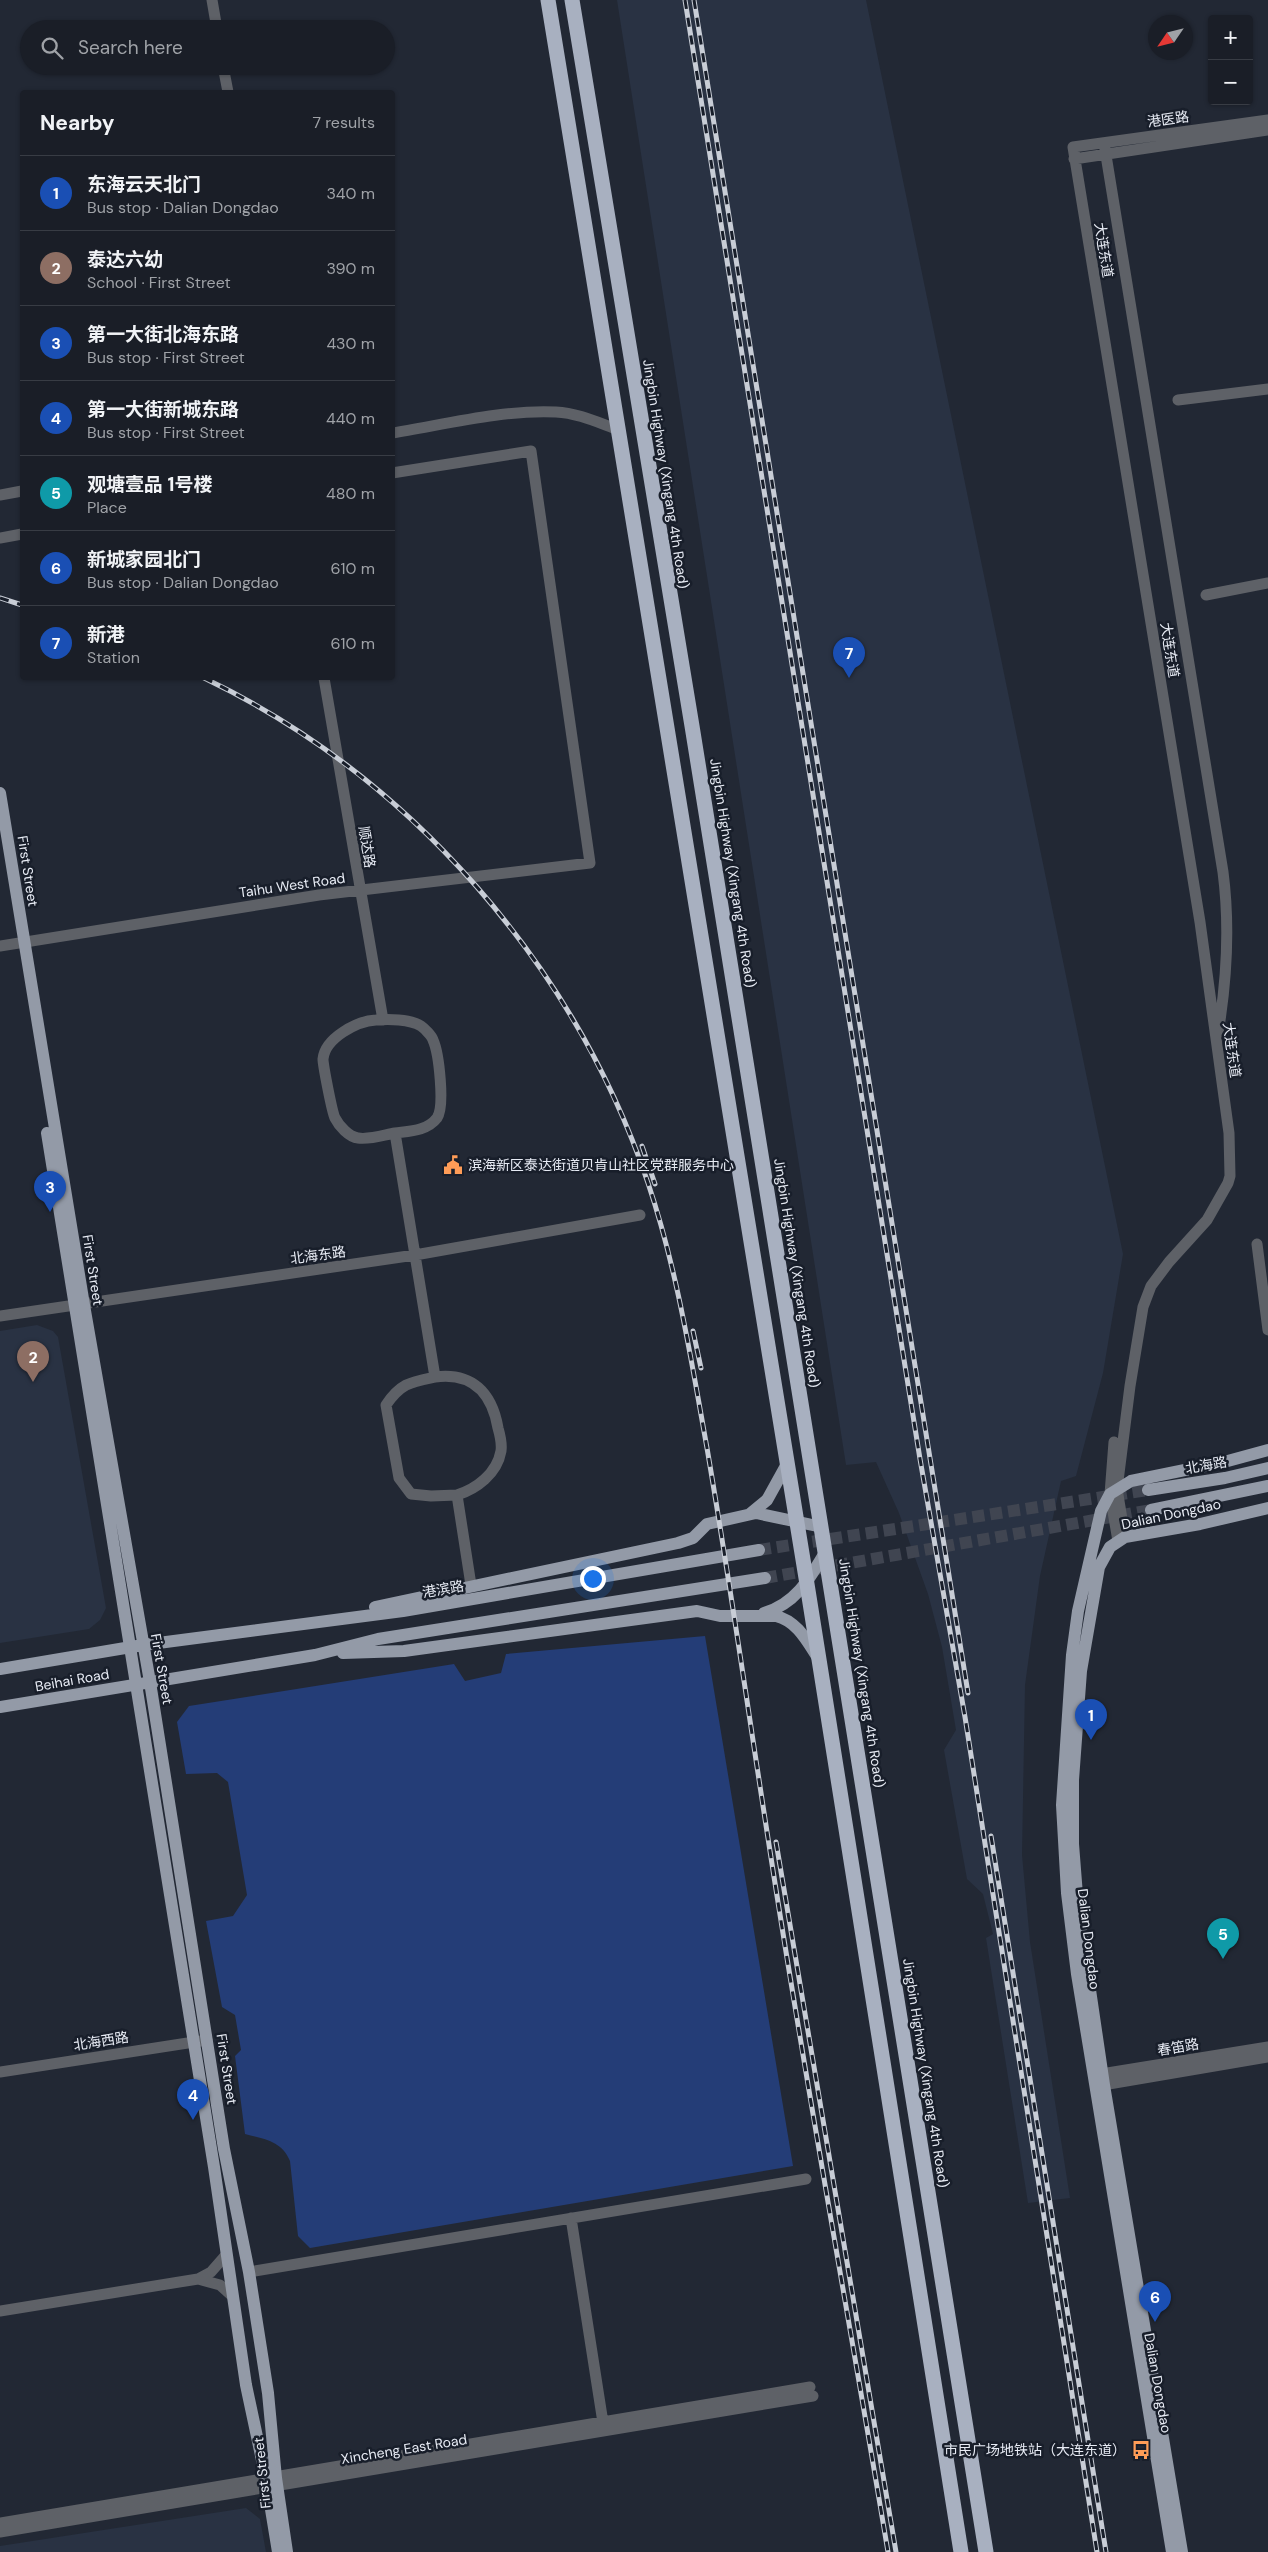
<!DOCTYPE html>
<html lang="en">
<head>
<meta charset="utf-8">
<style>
	body { margin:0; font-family:"DM Sans","Noto Sans SC",sans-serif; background:#272b33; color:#f1f3f6 }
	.controls { position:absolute; right:15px; top:15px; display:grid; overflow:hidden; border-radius:5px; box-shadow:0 1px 4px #0004 }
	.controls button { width:45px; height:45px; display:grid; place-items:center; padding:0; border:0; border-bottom:1px solid #383c44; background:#1a1e27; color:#f1f3f6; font:25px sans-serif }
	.compass { position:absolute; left:1148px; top:15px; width:45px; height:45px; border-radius:50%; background:#1a1e27; box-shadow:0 1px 4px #0004; rotate:235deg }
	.you { position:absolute; left:592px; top:1578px; width:18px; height:18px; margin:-12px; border:4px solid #fff; border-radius:50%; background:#1a73e8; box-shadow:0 0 0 8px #1a73e833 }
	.badge { display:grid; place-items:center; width:32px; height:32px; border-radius:50%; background:#0f766e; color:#fff; font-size:16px; font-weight:700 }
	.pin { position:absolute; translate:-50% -41px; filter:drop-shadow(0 1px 2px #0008) }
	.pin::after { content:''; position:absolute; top:26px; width:18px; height:15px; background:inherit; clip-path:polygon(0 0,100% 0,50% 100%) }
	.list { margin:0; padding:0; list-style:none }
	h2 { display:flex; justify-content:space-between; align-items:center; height:65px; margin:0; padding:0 20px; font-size:21px }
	h2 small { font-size:16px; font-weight:400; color:#9fa2a7 }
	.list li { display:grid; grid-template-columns:32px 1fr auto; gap:15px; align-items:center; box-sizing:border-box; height:75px; padding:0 20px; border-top:1px solid #383c44 }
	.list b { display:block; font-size:19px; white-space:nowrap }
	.list p { margin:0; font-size:16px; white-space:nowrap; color:#9fa2a7 }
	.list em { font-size:16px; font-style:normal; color:#9fa2a7 }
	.icon { flex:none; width:28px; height:28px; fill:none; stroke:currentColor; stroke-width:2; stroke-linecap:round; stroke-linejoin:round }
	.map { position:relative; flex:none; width:1268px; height:2552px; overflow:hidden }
	.search { position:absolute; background:#1a1e27; box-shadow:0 1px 4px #0004; left:20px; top:20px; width:375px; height:55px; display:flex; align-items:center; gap:12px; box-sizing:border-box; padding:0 18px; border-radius:28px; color:#9fa2a7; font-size:19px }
	.panel { position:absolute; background:#1a1e27; box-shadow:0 1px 4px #0004; left:20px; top:90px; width:375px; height:590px; border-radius:5px }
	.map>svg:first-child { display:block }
	.built { fill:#293243 }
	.green { fill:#243d77 }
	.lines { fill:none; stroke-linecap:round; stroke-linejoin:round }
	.major-tunnel { stroke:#404551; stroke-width:12; stroke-dasharray:12 6; stroke-linecap:butt }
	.minor { stroke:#5e6167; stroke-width:11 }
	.major { stroke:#939aa7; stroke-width:12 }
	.highway { stroke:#a8b0c0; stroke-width:15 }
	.rail-casing { stroke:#c8cdd6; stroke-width:5 }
	.rail { stroke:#181e2a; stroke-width:3; stroke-dasharray:9; stroke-linecap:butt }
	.labels { text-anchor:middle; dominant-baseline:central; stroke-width:5; stroke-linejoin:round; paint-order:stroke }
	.street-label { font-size:14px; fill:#e7ebf4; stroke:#181e2a }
	.poi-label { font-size:14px; fill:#e7ebf4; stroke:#181e2a; text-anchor:start }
</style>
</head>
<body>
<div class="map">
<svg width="1268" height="2552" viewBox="0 0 1268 2552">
	<rect width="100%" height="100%" fill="#222834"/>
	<path class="built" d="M617,0H866L1123,1254L1103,1373L1076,1476L1061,1481L1040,1576L1025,1685L1022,1855L1030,1942L1070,2198L1028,2203L986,1938L993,1934L983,1894L967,1879L944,1750L956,1730L942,1647L928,1594L899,1513L876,1462L846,1465Z
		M37,1325L53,1331L58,1337L106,1608L100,1620L89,1629L0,1643V1331Z
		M246,2508L260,2519L266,2552H0V2546Z"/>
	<path class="green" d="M705,1636L793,2166L310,2248L298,2236L290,2161C282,2141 264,2139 245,2134L235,2056L241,2050L235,2015L222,2007L206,1921L233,1916L247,1895L228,1782L217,1773L186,1774L177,1722L189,1706L454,1664L465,1681L501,1673L506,1654Z"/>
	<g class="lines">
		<path class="major-tunnel" d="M759,1550L1148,1490
			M765,1578L1151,1510"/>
		<path class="minor" d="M212,0L217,29
			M223,66L228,92
			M1104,143L1223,872C1230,926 1227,979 1218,1033
			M1074,159L1268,130
			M1178,400L1268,389
			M392,433C442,425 507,409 556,412C578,413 599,423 619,430
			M0,495L22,491
			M0,538L22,534
			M1206,595L1268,583
			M324,678L383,1020
			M0,946L319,895L590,863L531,451L392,473
			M395,1133C410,1131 427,1131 437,1118C445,1107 439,1053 433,1040C432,1036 424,1028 421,1026C410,1019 388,1019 376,1020C357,1021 325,1038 323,1059C323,1065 332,1112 335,1118C339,1126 349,1137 358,1138C369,1140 384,1135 395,1133L435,1377C411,1382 401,1383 386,1405L399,1478L411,1494L431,1496L457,1495L471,1585
			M1257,1244L1268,1330
			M0,1316L415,1255L640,1215
			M435,1377C472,1372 492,1393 498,1428C500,1435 502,1444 501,1451C497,1474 476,1489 457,1495
			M1114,1442L1110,1494L1118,1541
			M1125,1537L1117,1489L1130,1386L1143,1307L1151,1286L1169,1262L1207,1220L1228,1183L1230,1176L1229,1133L1200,922L1073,147L1268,120
			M0,2072L207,2040
			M1095,2075L1268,2047
			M1097,2086L1268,2057
			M571,2218L604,2429
			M249,2272L806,2179
			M198,2279L220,2285L231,2295
			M0,2311L198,2279L211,2272L225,2256
			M0,2523L810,2387
			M0,2532L813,2396"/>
		<path class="major" d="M0,793L84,1305L150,1682L224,2149L249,2272L268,2393L276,2478L287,2552
			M47,1133L214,2167L246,2385L266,2479L278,2552
			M1148,1490L1225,1478L1268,1468
			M1151,1510L1268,1486
			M750,1514L767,1500L787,1464
			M375,1607L678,1543L693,1538L707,1524L756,1513L822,1527
			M764,1613C796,1604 810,1578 826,1551
			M343,1653L404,1651L697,1611L720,1616H776C797,1621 807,1641 818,1658
			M0,1669L143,1645L403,1611L759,1550
			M0,1707L315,1655L378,1639L765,1578
			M1172,2552L1077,1974L1067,1893L1062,1805L1072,1655L1078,1611L1101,1511L1110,1494L1131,1481L1224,1462L1268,1450
			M1182,2552L1104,2085L1078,1908L1073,1844V1780L1081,1671L1099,1567L1110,1547L1125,1537L1200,1524L1268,1508"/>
		<path class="highway" d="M548,0L807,1584L961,2552
			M572,0L692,726L986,2552"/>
		<g class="rail-casing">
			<path id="rail" d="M685,0L920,1459L965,1717L1097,2552
				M694,0L968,1693
				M0,598L22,605
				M204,678C411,777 575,966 648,1183C677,1269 691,1359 707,1448C730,1582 749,1717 770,1851C806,2085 849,2318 888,2552
				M642,1146L655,1184
				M693,1331L701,1368
				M991,1836L1106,2552
				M776,1842L896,2552"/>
		</g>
		<use href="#rail" class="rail"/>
	</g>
	<defs>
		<g id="civic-bare" transform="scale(1.5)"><path d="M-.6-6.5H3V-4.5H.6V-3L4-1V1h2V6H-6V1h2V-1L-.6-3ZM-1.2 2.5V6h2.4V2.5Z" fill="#fe9c57" stroke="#181e2a" stroke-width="2.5" paint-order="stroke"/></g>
		<g id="bus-bare" transform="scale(1.5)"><path d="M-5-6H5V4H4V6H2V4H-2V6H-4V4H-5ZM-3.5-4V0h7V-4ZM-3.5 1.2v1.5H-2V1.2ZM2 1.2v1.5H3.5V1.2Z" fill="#fe9c57" stroke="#181e2a" stroke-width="2.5" paint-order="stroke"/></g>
	</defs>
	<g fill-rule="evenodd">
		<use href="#civic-bare" x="453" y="1165"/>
		<use href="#bus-bare" x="1141" y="2450"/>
	</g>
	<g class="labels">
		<g class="street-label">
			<text transform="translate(1168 119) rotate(-8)">港医路</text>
			<text transform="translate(1104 250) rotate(81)">大连东道</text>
			<text transform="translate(666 474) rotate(81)">Jingbin Highway (Xingang 4th Road)</text>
			<text transform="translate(1170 650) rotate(81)">大连东道</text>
			<text transform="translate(367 847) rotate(81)">顺达路</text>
			<text transform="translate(28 871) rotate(81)">First Street</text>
			<text transform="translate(733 873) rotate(81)">Jingbin Highway (Xingang 4th Road)</text>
			<text transform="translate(292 885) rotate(-8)">Taihu West Road</text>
			<text transform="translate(1232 1050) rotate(82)">大连东道</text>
			<text transform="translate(318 1255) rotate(-8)">北海东路</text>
			<text transform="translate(93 1270) rotate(81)">First Street</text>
			<text transform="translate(797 1273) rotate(81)">Jingbin Highway (Xingang 4th Road)</text>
			<text transform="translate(1206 1465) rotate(-10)">北海路</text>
			<text transform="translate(1171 1514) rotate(-12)">Dalian Dongdao</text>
			<text transform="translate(443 1589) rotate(-10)">港滨路</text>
			<text transform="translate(162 1669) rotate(80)">First Street</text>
			<text transform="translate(862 1673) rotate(81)">Jingbin Highway (Xingang 4th Road)</text>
			<text transform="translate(72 1680) rotate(-10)">Beihai Road</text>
			<text transform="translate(1089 1939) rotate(83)">Dalian Dongdao</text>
			<text transform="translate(101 2041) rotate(-9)">北海西路</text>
			<text transform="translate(1178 2047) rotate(-10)">春笛路</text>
			<text transform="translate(227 2069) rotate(81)">First Street</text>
			<text transform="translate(926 2073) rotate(81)">Jingbin Highway (Xingang 4th Road)</text>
			<text transform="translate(1158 2383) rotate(80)">Dalian Dongdao</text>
			<text transform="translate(404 2449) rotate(-9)">Xincheng East Road</text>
			<text transform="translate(262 2473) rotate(-96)">First Street</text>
		</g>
		<g class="poi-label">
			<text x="468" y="1165">滨海新区泰达街道贝肯山社区党群服务中心</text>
			<text x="1126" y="2450" text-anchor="end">市民广场地铁站（大连东道）</text>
		</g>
	</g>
</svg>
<div class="controls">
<button>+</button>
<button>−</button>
</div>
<svg class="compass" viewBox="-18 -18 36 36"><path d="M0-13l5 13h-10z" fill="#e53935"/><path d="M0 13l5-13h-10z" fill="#9fa2a7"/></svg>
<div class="you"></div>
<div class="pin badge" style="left:1091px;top:1740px;background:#1a4fb4">1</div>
<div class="pin badge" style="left:33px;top:1382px;background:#8d6e63">2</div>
<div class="pin badge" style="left:50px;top:1212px;background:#1a4fb4">3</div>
<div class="pin badge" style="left:193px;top:2120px;background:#1a4fb4">4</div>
<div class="pin badge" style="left:1223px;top:1959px;background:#0f9aa8">5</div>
<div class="pin badge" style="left:1155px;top:2322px;background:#1a4fb4">6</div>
<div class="pin badge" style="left:849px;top:678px;background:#1a4fb4">7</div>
<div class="search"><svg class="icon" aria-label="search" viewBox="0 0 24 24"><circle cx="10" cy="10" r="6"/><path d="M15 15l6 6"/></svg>Search here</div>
<section class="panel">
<h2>Nearby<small>7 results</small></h2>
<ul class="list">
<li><span class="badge" style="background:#1a4fb4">1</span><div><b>东海云天北门</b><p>Bus stop · Dalian Dongdao</p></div><em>340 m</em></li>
<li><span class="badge" style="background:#8d6e63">2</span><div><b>泰达六幼</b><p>School · First Street</p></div><em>390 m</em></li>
<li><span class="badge" style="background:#1a4fb4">3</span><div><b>第一大街北海东路</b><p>Bus stop · First Street</p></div><em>430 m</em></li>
<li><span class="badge" style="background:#1a4fb4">4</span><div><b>第一大街新城东路</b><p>Bus stop · First Street</p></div><em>440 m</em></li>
<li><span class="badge" style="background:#0f9aa8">5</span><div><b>观塘壹品 1号楼</b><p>Place</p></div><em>480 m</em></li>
<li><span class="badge" style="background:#1a4fb4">6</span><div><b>新城家园北门</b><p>Bus stop · Dalian Dongdao</p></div><em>610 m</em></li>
<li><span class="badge" style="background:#1a4fb4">7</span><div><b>新港</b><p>Station</p></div><em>610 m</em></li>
</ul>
</section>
</div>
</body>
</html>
